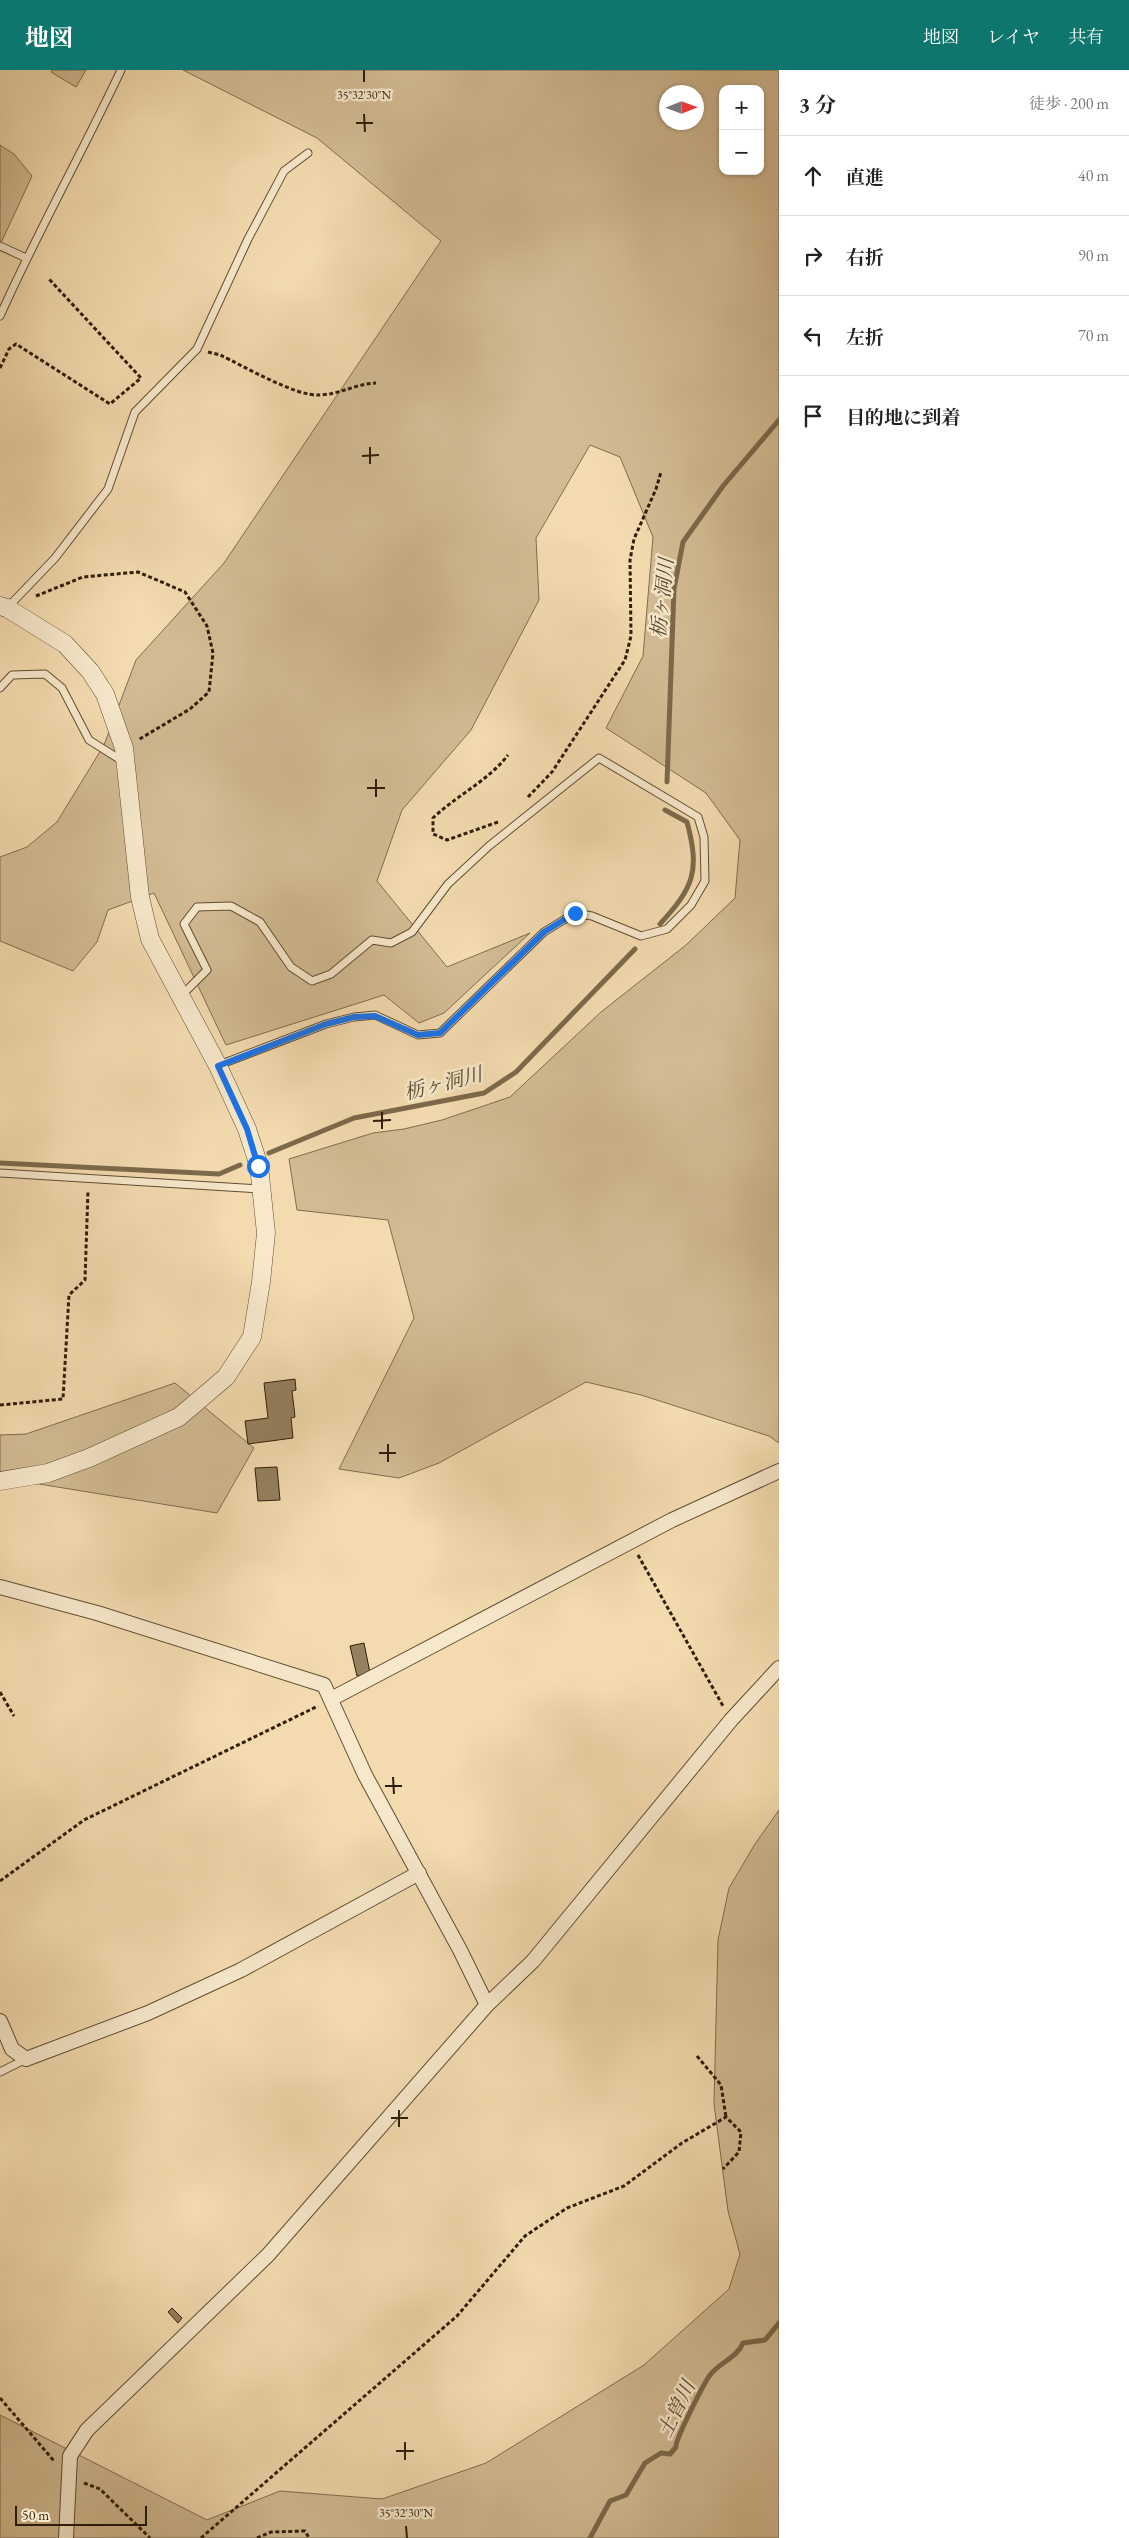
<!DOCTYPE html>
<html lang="ja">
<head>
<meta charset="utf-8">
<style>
	body { margin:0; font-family:"EB Garamond","Noto Serif JP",serif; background:#f2f2f2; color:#222 }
	.controls { position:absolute; right:15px; top:15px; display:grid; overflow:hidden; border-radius:10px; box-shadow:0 1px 4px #0004 }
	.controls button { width:45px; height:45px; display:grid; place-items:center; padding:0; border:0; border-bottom:1px solid #e0e0e0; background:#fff; color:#222; font:25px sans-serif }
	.compass { position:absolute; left:659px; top:15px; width:45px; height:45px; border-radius:50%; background:#fff; box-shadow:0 1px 4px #0004; rotate:89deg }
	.scale { position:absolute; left:15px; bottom:12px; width:132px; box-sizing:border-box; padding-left:5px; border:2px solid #2f1e08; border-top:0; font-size:14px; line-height:18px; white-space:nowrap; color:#2f1e08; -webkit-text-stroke:4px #f7e8cb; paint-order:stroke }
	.stop { position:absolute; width:15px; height:15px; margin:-11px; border:4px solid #1a73e8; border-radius:50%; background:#fff }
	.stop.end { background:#1a73e8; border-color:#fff; box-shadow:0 1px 5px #0008 }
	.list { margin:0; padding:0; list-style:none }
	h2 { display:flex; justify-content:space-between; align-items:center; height:65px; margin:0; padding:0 20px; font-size:21px }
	h2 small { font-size:16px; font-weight:400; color:#767676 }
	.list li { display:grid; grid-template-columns:32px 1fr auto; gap:15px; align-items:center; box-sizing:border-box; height:80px; padding:0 20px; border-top:1px solid #e0e0e0 }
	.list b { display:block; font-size:19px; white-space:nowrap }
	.list em { font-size:16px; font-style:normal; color:#767676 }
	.icon { flex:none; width:28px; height:28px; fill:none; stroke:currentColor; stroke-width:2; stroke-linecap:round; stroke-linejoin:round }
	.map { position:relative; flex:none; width:779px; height:2468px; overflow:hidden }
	header { display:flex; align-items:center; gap:30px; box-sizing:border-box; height:70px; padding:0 25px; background:#0f766e; color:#fff }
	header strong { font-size:24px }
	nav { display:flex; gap:28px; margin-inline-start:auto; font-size:18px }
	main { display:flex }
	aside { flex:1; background:#fff }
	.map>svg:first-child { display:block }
	.green { fill:#d2bb93; stroke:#806c4e; fill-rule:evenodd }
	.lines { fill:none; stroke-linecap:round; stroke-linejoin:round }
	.stream { stroke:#7c694a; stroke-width:5 }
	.building { fill:#95805f; stroke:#2f1e08 }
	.service-casing { stroke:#604d32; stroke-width:9 }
	.minor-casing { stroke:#604d32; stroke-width:16 }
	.tertiary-casing { stroke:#604d32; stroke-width:19 }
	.path { stroke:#2f1e08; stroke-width:3; stroke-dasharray:4 2.5; stroke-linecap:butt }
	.service { stroke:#f7e8cb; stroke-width:7 }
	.minor { stroke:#f7e8cb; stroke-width:14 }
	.tertiary { stroke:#f7e8cb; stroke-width:18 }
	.route { stroke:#1a73e8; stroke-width:6 }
	.ticks { fill:none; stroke:#2f1e08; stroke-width:2 }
	.labels { text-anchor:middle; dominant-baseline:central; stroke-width:5; stroke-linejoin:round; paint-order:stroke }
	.water-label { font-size:20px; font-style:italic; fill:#5c4a2e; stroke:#f7e8cb }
	.ticks-label { font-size:12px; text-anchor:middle; fill:#2f1e08; stroke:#f7e8cb; stroke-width:5; stroke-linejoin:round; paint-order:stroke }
</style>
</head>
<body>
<header>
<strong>地図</strong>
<nav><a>地図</a><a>レイヤ</a><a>共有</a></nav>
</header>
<main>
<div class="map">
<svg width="779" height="2468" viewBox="0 0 779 2468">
	<rect width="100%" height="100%" fill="#f3dbaf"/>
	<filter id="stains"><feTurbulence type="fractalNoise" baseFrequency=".004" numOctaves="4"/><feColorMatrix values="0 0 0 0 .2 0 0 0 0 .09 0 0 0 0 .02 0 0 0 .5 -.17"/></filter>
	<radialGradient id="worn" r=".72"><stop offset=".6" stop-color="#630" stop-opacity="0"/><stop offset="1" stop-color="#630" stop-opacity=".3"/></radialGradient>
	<path class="green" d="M52,0H86L76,17L51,2Z
		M183,0H779V1373L769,1366L641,1325L586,1312L439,1393L399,1408L339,1399L414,1248L388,1150L297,1140L289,1089L373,1063L404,1059L442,1050L510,1027L601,942L686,875L735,828L740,770L706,723L606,658L643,586L653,467L620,387L590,375L536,468L539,530L471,660L402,740L377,811L447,897L530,863L444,943L419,953L384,925L226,975L154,823L108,840L97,872L73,901L0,871V787L27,777L57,752L104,675L136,590L224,493L441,171L317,68ZM723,19H760V101H723ZM666,22H696V52H666Z
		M0,75L14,84L32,106L0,175Z
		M175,1313L254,1378L217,1443L39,1414L0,1412V1365L26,1364Z
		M779,1740V2468H0V2345L207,2450L280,2421L382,2429L486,2393L644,2295L729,2219L740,2184L728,2141L714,2034L718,1870L729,1818L755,1774Z"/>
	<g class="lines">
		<path class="stream" d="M667,712L674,519L683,472L723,416L779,350
			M660,854C694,817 700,801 687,752L665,740
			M269,1083L354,1048L484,1023L516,1002L635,879
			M0,1093L219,1104L240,1095
			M590,2468L610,2431L626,2425L645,2393L661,2383L670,2384L676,2377C675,2370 704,2313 710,2305C720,2292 737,2288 743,2273L765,2270L779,2253"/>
	</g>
	<path class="building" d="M295,1309L296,1320L292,1321L295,1347L291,1348L293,1368L248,1374L245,1351L268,1348L264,1313Z
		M277,1397L280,1430L258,1431L255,1398Z
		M364,1573L370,1603L357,1606L350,1576Z
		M172,2238L182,2248L178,2253L168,2242Z"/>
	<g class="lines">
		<g class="service-casing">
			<path id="service" d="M0,176L26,188
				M0,246C37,163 82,83 121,0
				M7,538L55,488L108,419L135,342L197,279L248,169L284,101L308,83
				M0,618L12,605L45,604L62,618L89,670L124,692
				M181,926L207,900L184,854L197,837L231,836L260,852L291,897L312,911L331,904L372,870L391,873L412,862L448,814L489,776L599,688L698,747L704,767L705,811L691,835L667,859L641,866L592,846L575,843L544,862L440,963L418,965L375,945L354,947L326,954L219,995
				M0,1103L262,1119
				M0,2002L26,1989"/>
		</g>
		<g class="minor-casing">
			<path id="minor" d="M0,1517L97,1543L324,1615L365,1705L460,1880L487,1935
				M331,1629L672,1450L779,1401
				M0,1951L12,1979L26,1989L148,1943L241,1900L419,1803
				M66,2468L70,2386L87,2360L268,2185L487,1935L533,1891L731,1650L779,1598"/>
		</g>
		<g class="tertiary-casing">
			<path id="tertiary" d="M0,536L7,538L65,574L90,601L105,624L124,678L140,827L150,869L218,996L247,1059L259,1096L266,1163L261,1212L252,1267L226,1307L179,1347L89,1388L48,1403L0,1411"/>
		</g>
		<path class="path" d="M208,282L220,285C244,296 296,327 320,325C341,324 355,314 376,313
			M0,298L9,279L16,274L110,334L141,308L48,208
			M36,526L83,507L138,502L185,522L207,556L213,583L209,622L190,639L138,670
			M528,727L552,702L625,590L631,566L630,490L634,469L656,419L661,402
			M498,752L447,770L433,764V748C457,725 488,711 508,685
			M0,1335L63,1329L69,1225L85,1210L88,1120
			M638,1485L723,1636
			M0,1622L14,1646
			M0,1811L84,1750L318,1636
			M697,1986L721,2015L726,2047
			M0,2328L54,2391
			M84,2413L100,2419L150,2468
			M201,2468L457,2246L525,2166L567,2138L624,2116L682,2073L726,2047L741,2062L739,2082L723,2099
			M257,2468L271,2462L305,2461L309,2468"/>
		<use href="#service" class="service"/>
		<use href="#minor" class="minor"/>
		<use href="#tertiary" class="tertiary"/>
	</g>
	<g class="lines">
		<path class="route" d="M258,1096L247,1059L218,996L326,954L354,947L375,946L418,965L440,963L544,862L575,843"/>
	</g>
	<path class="ticks" d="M364,0V12M364,44L365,62M356,53H373M370,377V394M362,386L379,385M376,709V727M367,718H385M382,1042V1059M373,1051L391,1050M388,1374V1392M379,1383H396M393,1707L394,1724M385,1716H402M399,2040V2057M391,2048H408M405,2372V2390M396,2381H414M406,2456L407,2468"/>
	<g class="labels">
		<g class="water-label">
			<text transform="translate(662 528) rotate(-84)">栃ヶ洞川</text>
			<text transform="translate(443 1013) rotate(-14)">栃ヶ洞川</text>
			<text transform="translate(676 2339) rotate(-64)">土曽川</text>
		</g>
	</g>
	<g class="ticks-label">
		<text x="364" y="29">35°32'30"N</text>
		<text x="406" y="2447">35°32'30"N</text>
	</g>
	<rect width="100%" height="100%" filter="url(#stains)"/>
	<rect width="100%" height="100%" fill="url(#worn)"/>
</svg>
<div class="controls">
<button>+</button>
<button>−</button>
</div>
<svg class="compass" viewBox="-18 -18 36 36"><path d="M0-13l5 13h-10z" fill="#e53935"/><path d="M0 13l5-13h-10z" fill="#767676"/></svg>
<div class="scale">50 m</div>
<div class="stop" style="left:258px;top:1096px"></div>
<div class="stop end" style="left:575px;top:843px"></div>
</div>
<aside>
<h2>3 分<small>徒歩 · 200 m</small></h2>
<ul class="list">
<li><svg class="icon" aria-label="ahead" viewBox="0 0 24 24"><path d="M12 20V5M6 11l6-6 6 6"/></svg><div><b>直進</b></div><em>40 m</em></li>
<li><svg class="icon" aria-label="right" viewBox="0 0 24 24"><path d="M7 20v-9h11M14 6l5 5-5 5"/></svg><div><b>右折</b></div><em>90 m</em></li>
<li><svg class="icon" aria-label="left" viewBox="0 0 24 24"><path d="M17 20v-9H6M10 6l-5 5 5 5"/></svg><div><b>左折</b></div><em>70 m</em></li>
<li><svg class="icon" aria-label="arrive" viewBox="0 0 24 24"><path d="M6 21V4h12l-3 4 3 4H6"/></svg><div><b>目的地に到着</b></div></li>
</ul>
</aside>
</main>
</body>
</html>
